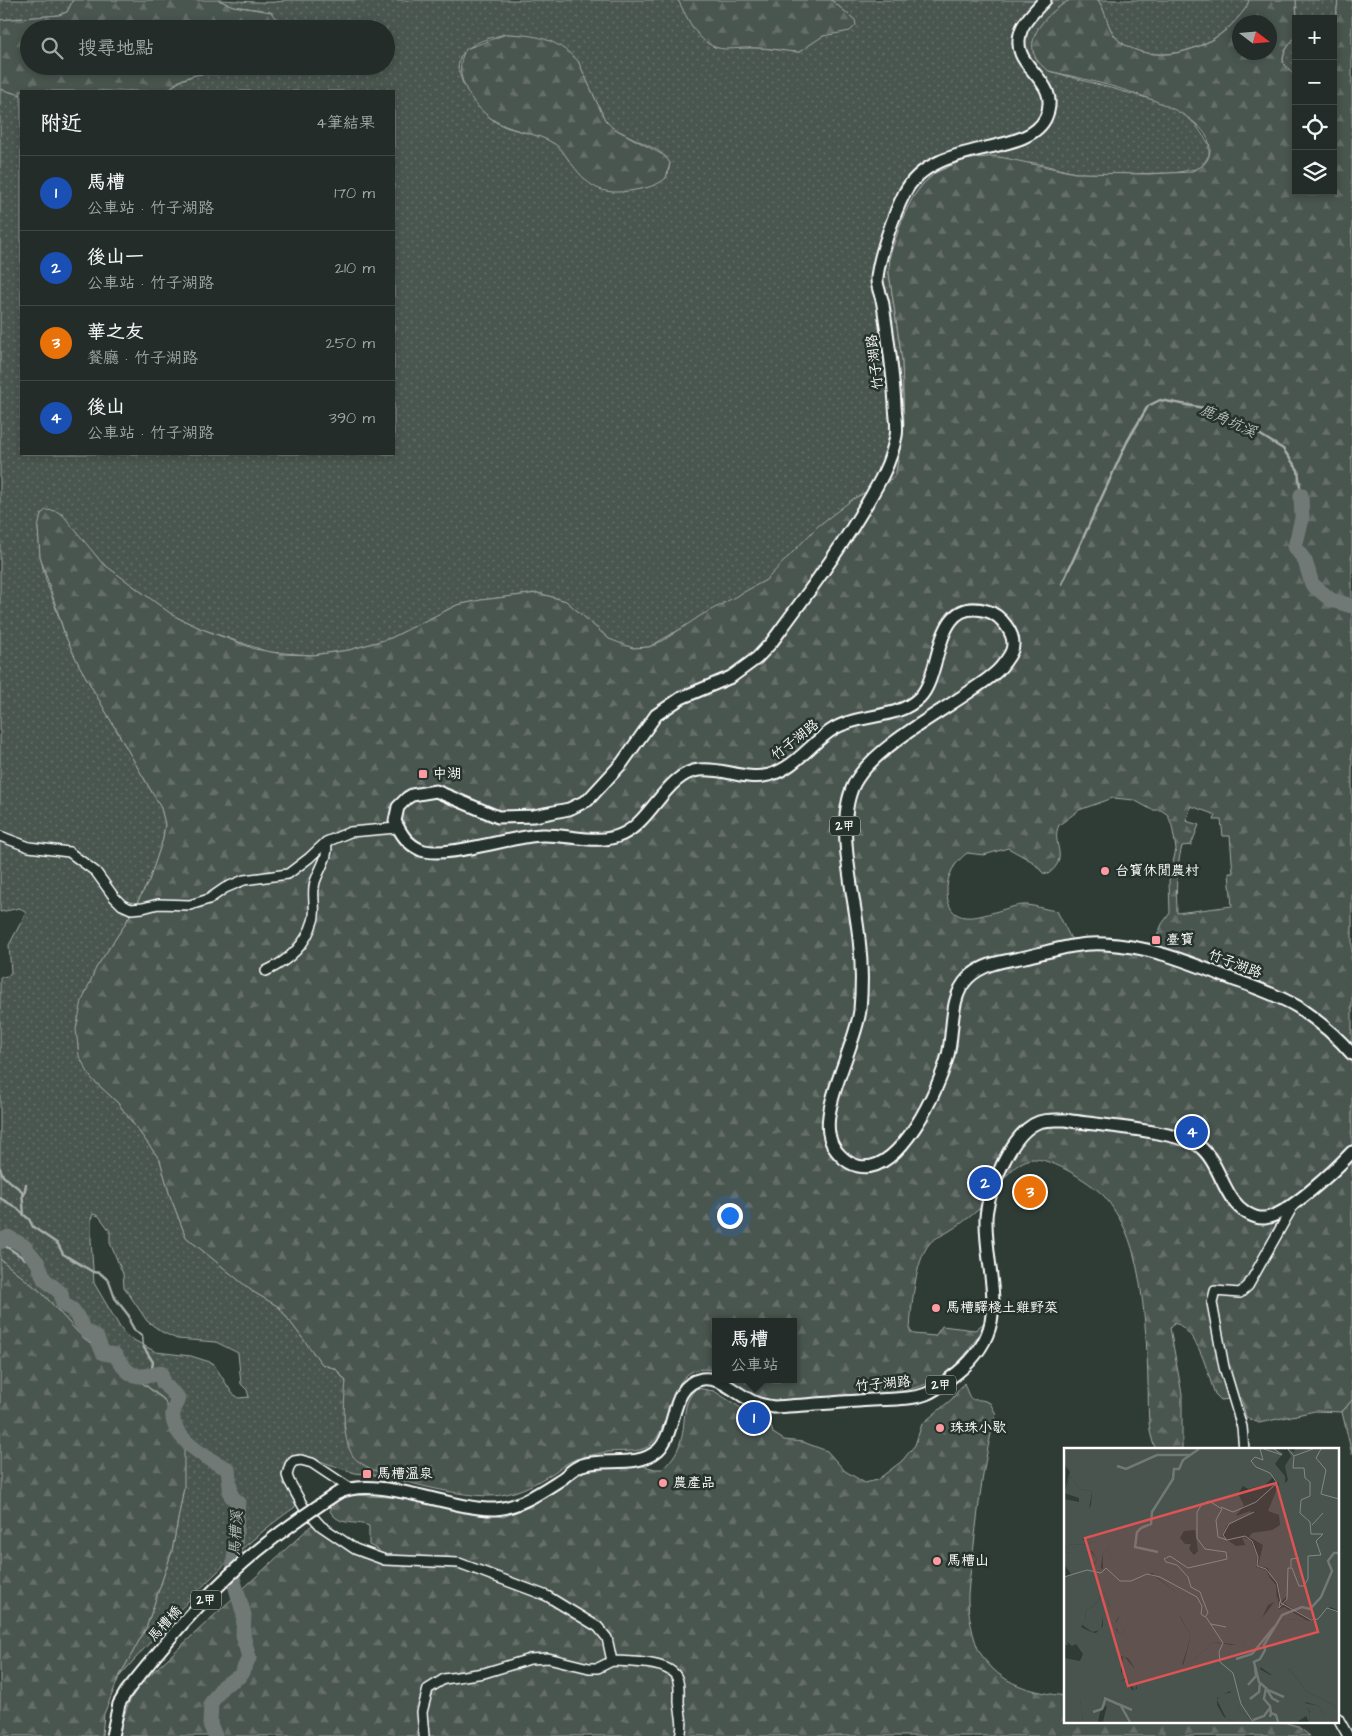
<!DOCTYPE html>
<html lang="zh-TW">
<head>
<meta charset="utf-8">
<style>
	body { margin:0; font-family:"Architects Daughter","LXGW WenKai TC",sans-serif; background:#2f3834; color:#f1f3f6 }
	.controls { position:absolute; right:15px; top:15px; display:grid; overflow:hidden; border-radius:0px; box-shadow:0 2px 8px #0003 }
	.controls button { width:45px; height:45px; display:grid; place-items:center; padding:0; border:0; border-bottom:1px solid #404845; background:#232c28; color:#f1f3f6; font:25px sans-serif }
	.compass { position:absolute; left:1232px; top:15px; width:45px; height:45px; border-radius:50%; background:#232c28; box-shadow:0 2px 8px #0003; rotate:106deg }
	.you { position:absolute; left:729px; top:1215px; width:18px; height:18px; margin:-12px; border:4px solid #fff; border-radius:50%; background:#1a73e8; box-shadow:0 0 0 8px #1a73e833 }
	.badge { display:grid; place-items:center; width:32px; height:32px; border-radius:50%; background:#8bbbb9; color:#fff; font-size:16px; font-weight:700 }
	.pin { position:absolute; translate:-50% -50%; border:2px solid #fff; box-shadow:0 1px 5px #0006 }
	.popup { position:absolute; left:712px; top:1318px; width:85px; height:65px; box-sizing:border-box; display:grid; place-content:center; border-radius:0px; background:#232c28; filter:drop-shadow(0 1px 4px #0005); font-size:16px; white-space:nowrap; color:#a3a7a8 }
	.popup b { font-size:19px; color:#f1f3f6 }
	.popup::after { content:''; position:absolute; left:50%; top:100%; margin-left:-10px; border:10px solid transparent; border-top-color:#232c28 }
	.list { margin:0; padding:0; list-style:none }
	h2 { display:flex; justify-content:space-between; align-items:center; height:65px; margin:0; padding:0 20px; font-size:21px }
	h2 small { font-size:16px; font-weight:400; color:#a3a7a8 }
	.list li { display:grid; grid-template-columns:32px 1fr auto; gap:15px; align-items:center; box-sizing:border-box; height:75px; padding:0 20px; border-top:1px solid #404845 }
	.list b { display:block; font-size:19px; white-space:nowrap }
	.list p { margin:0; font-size:16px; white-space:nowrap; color:#a3a7a8 }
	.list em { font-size:16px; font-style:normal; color:#a3a7a8 }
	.icon { flex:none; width:28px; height:28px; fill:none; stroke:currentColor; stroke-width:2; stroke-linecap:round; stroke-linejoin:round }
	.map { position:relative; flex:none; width:1352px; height:1736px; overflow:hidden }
	.search { position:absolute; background:#232c28; box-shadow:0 2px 8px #0003; left:20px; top:20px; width:375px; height:55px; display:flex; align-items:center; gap:12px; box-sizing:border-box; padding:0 18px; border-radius:28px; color:#a3a7a8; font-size:19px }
	.panel { position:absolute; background:#232c28; box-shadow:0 2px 8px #0003; left:20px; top:90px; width:375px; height:365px; border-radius:0px }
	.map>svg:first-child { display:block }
	.grass { fill:url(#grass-dots); stroke:#a4aaa7; fill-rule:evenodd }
	.forest { fill:url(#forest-firs); stroke:#a4aaa7; fill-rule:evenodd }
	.cemetery { fill:url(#cemetery-stones); stroke:#a4aaa7 }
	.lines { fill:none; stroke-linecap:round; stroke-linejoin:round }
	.stream { stroke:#a9afac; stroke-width:2.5 }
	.river { stroke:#707975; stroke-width:15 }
	.minor-casing { stroke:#fff; stroke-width:12 }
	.major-casing { stroke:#fff; stroke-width:15 }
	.minor { stroke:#26332d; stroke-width:9 }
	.major { stroke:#26332d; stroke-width:11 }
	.major-bridge-casing { stroke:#fff; stroke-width:15; stroke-linecap:butt }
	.major-bridge { stroke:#26332d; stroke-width:11 }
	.poi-dot { fill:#ff9aa2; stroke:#26332d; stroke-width:2 }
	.labels { text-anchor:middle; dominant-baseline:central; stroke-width:5; stroke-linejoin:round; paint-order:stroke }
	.shield { fill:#26332d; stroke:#bec2c0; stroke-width:1 }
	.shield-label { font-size:12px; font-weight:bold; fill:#fff }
	.street-label { font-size:14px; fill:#fff; stroke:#26332d }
	.poi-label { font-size:14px; fill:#fff; stroke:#26332d; text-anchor:start }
	.water-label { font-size:15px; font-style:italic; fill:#b8bcba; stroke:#26332d }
	.inset-river { fill:none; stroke:#707975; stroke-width:2.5 }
	.inset-road { fill:none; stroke:#828986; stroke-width:1 }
	.view { fill:#de5353; fill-opacity:0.15; stroke:#de5353; stroke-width:2.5 }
	.inset-edge { fill:none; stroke:#fff; stroke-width:2.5 }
</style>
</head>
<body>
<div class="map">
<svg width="1352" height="1736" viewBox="0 0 1352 1736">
	<defs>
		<pattern id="grass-dots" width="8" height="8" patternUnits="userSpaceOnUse" patternTransform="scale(1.25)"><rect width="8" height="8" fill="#4a544f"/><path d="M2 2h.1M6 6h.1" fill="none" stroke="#656e69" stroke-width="1.8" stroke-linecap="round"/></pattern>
		<pattern id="forest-firs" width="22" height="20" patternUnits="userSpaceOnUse" patternTransform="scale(1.25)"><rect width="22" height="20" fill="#4a544f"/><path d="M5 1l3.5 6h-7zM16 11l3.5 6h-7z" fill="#656e69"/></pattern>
		<pattern id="cemetery-stones" width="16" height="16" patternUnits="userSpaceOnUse" patternTransform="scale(1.25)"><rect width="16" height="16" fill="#4a544f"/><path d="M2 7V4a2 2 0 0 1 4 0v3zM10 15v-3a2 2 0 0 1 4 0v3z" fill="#656e69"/></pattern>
	</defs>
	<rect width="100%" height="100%" fill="#2f3b35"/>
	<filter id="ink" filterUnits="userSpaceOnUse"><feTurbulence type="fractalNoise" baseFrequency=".02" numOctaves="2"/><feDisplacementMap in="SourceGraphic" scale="10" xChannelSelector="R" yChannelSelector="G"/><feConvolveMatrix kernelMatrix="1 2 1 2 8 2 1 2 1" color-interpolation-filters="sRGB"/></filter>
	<g filter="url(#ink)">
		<path class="grass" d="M0,0H73L67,12L59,15L0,20Z
			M218,0C232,0 276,5 285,0H678L692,26L714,47L761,48L799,52L819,38L855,20L831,0H1070L1060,6L1049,71L1165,103L1181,111L1196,125L1209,144V155L1201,168L1174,173L1112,174L1075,173L1036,163L950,166L935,173L923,184L903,217L890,255L889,273L902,360L904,424L896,473L893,478L853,499L766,580L649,647L633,648L620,645L609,639L566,601L538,593L481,600L457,605L391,638L349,650L313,655L268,652L202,629L174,616L102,563L80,538L38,528L40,556L46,580L65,635L79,665L161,808L165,824L163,839L149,881L124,926L96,968L91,1078L118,1103L160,1160L170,1196L186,1237L252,1291L279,1307L322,1364L336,1369L346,1382L344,1428L362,1464L391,1477L355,1473L299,1454L287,1458C272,1484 300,1490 295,1507C228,1554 173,1616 119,1677L146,1628L172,1551L184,1487L164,1399L81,1336L42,1293L0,1259V977L8,976L11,972L9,945L26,913L20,908L0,912V89L21,95V454H394V91H166L182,80L198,74H218L242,66H386V29H275L277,21L262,10L233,6ZM506,34L522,35L578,61L605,120L613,128L659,151L670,163L668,174L570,162C566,156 561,148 555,144C539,132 515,133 497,123C482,113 449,76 461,56C470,42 492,37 506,34ZM93,1214L99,1216L110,1231V1243L123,1274L124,1287L147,1321L162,1332L177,1339L216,1342L238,1353L241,1384L247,1390L249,1397L239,1398L232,1393L213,1363L191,1356L156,1352L130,1338L121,1329L94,1283L91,1240V1219Z
			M1098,0H1249C1247,8 1242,13 1237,19C1212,48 1160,66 1125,45C1106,34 1109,16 1098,0Z
			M1296,0H1338L1333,44V19H1297Z
			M1296,34V77L1283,63C1283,50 1290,45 1296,34Z"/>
		<path class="forest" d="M73,0H218L233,6L271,12L277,21L275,29H29V66H242C223,76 200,70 181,80C176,82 171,88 166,91H21V95L0,89V20L59,15L67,12Z
			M678,0H831L855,20L856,25L850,31L823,36L799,52C786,52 773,48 760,48C748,47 736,49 725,49C699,48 688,19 678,0Z
			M1070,0H1098C1109,16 1106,34 1125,45C1160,66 1212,49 1237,19C1242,13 1247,8 1249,0H1296C1296,12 1299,24 1295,35C1291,47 1282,47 1283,63L1296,77V191H1333V44L1338,0H1352V1400L1342,1412L1315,1411L1259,1423L1246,1417L1241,1398L1221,1400L1215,1394C1205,1367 1201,1337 1175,1322L1170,1328L1182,1394V1450H1156C1146,1429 1149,1406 1148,1383C1147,1339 1143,1262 1122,1223C1117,1215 1110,1202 1103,1195C1090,1182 1045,1153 1027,1160C1007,1168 994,1195 979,1209C969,1218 958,1226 946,1233C941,1236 933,1239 930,1243C915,1259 911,1310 910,1331L914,1334L935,1336L942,1326L975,1330L985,1322C974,1345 958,1369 933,1381C901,1397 859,1394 824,1397C806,1399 789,1403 771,1400C756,1398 743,1387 730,1379H793V1322H715V1371C663,1356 677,1437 643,1449C634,1452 620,1451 609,1452C598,1453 587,1456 576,1459C568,1462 560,1468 553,1473C536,1483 521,1492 501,1495C475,1501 368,1478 353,1456C341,1437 344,1403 346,1381L336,1369L322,1364L279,1307L252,1291L186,1237L170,1196L160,1160L118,1103L91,1078L79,1056L76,1029L82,1001L96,968L124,926L149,881L163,839L165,824L161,808L79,665L65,635L40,556L38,528L41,514L46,510L56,511L63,515L102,563L174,616L202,629L255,649L282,654L313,655L349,650L391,638L457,605L481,600L538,593L566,601L609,639L633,648L649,647L664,640L700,616L766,580L818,526L853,499L893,478L896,473L904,424L902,360L889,273L890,255L903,217L913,197L923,184L935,173L950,166L964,160L995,156L1075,173L1149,174L1190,172C1200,168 1209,163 1210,151C1213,104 1083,79 1049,71C1013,48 1044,14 1070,0ZM1240,22H1270V52H1240ZM1113,798L1134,800L1152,810H1161L1168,815L1172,826L1176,849L1169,881L1170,913L1162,924L1154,944L1110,937L1071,939L1057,911C1047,910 1037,906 1027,905C1003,903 949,941 947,892C946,876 955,862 967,853L984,855L1008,848L1033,862L1043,873L1048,874C1071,857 1050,844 1059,825L1079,810ZM1191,806L1216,815L1214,820H1221L1223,836H1230L1233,873H1229L1232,906L1177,913C1176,889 1176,869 1182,846L1191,845L1199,825L1186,821Z
			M506,34C537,35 555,38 578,61L605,120L613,128L665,156L670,163L666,178C657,186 646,188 635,190C599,197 588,186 568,159C564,153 560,147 553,143C537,133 516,132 499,123C475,111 449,75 466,49Z
			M0,1259L42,1293L81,1336L164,1400L184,1446V1487L172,1551L146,1628L119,1677L104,1714L102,1736H0Z
			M964,1383C973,1410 972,1394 990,1403L996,1414C984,1457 979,1501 974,1545C972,1562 969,1578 968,1595C967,1609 973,1642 981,1654C1000,1685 1032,1692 1066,1696V1722H1284L1297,1726L1310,1736H119C123,1716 128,1701 140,1684L312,1525L363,1557L373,1560L379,1550L369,1545V1526C354,1520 340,1527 330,1511L333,1505L341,1498L355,1495L404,1498L503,1517L518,1511L586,1466L633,1463L655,1469H663C670,1461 677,1454 680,1443C687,1424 680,1403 697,1388L714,1391L744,1410L768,1416L773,1433L784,1440L803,1442L827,1451L845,1471L865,1483L877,1480L902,1461L915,1445L922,1424L952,1399Z"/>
		<path class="cemetery" d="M1352,1400V1454L1342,1412Z"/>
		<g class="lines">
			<path class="stream" d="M1062,584L1127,442L1148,406L1160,400L1204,408L1251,429L1283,449L1298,470L1301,495
				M0,1168L3,1176L22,1191L24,1215L29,1219L33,1227L58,1244L63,1254L93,1272L100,1273L109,1281L115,1298L129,1316L130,1322L135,1331L142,1335L143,1346L153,1362L151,1375
				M24,1195L26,1184
				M0,1198L17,1208L23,1214
				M0,1245L7,1247L25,1259L34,1258"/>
			<path class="river" d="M1301,495L1302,518L1295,547L1305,561L1312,584L1331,600L1352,606
				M0,1242L8,1237L24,1246L38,1263L44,1279L61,1293L63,1304L73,1310L85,1330L97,1338L103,1353L115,1355C130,1378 135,1379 161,1373L163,1383L178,1398C177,1402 174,1408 173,1413C170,1438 209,1460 228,1469L231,1496L238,1502L233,1578L244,1615L243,1635L249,1658L240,1676L223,1686L211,1703L210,1724L215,1736"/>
			<g class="minor-casing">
				<path id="minor" d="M0,836L29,847L69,852L96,872L114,897L122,905L131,909L143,908L158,904L190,905L209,899L225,888L244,880L288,874L309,858L326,842L350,832L397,828
					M266,971C288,961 306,945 313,921C317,909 311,895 315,882C319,869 330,856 326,842
					M1244,1450L1242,1427L1224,1367L1212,1303L1215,1291L1240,1293L1248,1286L1293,1206
					M348,1487L312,1463L301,1460L294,1461L290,1465L287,1475L289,1481L303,1506L321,1526L355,1549L385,1560L459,1563L547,1596L598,1627L607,1638L612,1661L598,1668H589L548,1658L530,1659L484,1673L444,1679L428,1689L422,1712L424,1736
					M612,1661C629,1662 670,1661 677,1678C680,1685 679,1695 679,1702C680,1715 684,1723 680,1736
					M1338,1718L1348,1736"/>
			</g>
			<g class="major-casing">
				<path id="major" d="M1045,0C1037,8 1027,18 1022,28C1005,69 1063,76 1046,117C1028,159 933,136 904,194C894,214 879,256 877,278C876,286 882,296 883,305C888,338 893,371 895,404C895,414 898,426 896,436C890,467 876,488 860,515C833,560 802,601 771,643L757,658L731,677L681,698L656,715L622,763L588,800L569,809L534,816L498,817L436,791L412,795L407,798L398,807L395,821C401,834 407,844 421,850C447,859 511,836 542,835C568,834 599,846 623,834C652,820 667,773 699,770C723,767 745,781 769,775C796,768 812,741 835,728C861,713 898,720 920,697C943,674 933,595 987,611C1001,615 1017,635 1012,650C1010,656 1005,662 1001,667C993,677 980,684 969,692C936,715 878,746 857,779C832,817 855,895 859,939C862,962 862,987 860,1010C856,1045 820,1107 830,1138C833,1150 845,1163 858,1166C900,1176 939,1088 948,1055C954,1031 949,997 968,978C983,963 1005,961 1025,957C1051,951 1078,942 1105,944C1150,946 1191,963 1232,979C1254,987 1278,995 1298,1007C1317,1020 1337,1036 1352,1054
					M336,1494C374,1473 450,1510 495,1509C519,1508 544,1490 563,1478C569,1473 575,1467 582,1465C606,1457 637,1469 658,1450C678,1431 669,1385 702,1379C722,1376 738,1396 756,1403C761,1405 768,1406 774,1407C807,1405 840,1402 873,1400C890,1399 910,1400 926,1394C937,1390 947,1380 957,1373C1015,1326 985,1280 986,1218C987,1192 1012,1131 1039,1122C1048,1119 1056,1120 1065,1120C1095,1125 1178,1131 1199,1146C1216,1159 1221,1184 1233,1200C1240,1210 1253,1219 1265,1218C1287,1216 1336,1169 1352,1152"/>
			</g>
			<use href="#minor" class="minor"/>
			<use href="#major" class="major"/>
			<g class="major-bridge-casing">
				<path id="major-bridge" d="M112,1736L119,1704L126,1692C162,1647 200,1600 244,1562C273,1537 304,1515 336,1494"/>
			</g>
			<use href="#major-bridge" class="major-bridge"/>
		</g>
	</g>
	<g class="poi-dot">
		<rect x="418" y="769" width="10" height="10" rx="2.5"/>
		<circle cx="1105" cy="871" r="5"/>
		<rect x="1151" y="935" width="10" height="10" rx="2.5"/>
		<circle cx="936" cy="1308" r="5"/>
		<circle cx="940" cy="1428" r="5"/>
		<rect x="362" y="1469" width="10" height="10" rx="2.5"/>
		<circle cx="663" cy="1483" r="5"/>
		<circle cx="937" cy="1561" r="5"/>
	</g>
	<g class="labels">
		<g class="shield">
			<rect x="830" y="816.5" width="30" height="19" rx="4"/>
			<rect x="926" y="1375.5" width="30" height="19" rx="4"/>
			<rect x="191" y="1590.5" width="30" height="19" rx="4"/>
		</g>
		<g class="shield-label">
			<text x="845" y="826">2甲</text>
			<text x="941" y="1385">2甲</text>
			<text x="206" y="1600">2甲</text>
		</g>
		<g class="street-label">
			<text transform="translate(875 362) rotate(-97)">竹子湖路</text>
			<text transform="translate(795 740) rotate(-38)">竹子湖路</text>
			<text transform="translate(1235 964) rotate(21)">竹子湖路</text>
			<text transform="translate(883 1384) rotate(-5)">竹子湖路</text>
			<text transform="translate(165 1624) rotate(-48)">馬槽橋</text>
		</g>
		<g class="poi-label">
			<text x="433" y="774">中湖</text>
			<text x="1115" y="871">台寶休閒農村</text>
			<text x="1166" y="940">臺寶</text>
			<text x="946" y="1308">馬槽驛棧土雞野菜</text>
			<text x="950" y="1428">珠珠小歇</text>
			<text x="377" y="1474">馬槽溫泉</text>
			<text x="673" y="1483">農產品</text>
			<text x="947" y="1561">馬槽山</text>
		</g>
		<g class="water-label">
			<text transform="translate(1228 421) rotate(24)">鹿角坑溪</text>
			<text transform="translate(236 1533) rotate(-87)">馬槽溪</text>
		</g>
	</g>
	<g transform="translate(1064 1448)">
		<rect width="275" height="275" fill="#2f3b35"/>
		<path d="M6,28L15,41L28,43L24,67L15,80L19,92L30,90L32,93L18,97L9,96L3,98L1,105L25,101L33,111L29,118L39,121V105L44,101L49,115L92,129L113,145L116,169L127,188L118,217L131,211L149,194L167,197L179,195L214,149L215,161L220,159L244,173L221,171L212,176L196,221L206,227L226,221L242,243L275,260V269H261L255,258L241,254L246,266L245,274L242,268L233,274H191L177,264L166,243L153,250V257L160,269L171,274H39L43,257L36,264L34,274H19L16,251L0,245V210L16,213L19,206L12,196L8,198L3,194L4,197H0V129L7,126L0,116V51L15,54V50L0,45ZM40,144L46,159L39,168V178L32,185L27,184L17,179L22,172L21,162L30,158ZM62,160L65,169L60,183L55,186L52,182V173ZM57,208L64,210L70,219L73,241L68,242L63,231L57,233Z" fill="#4a544f" fill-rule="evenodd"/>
		<path d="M0,1H211L219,5L211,16L221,28V35L224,32L221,18L227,8L223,1L230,4L231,1H275V163L266,159L253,170L246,171L221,156L223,148L217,154L214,135L206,128L204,120L194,118L199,97L185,89L188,85L208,82L216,77L215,67L204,63L215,36L209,29L201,37L184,41L179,38L174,46L180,57L172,68L186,63L187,65L163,77L158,88L172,98L181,97L178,89L186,92L193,108L192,119L202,122L206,130L212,137L213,153L204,157L194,179L177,197L149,194L131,211L119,218L127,188L112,161L113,145L88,125L64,133L53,130L44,101L39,105L36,124L29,120L33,111L28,103L1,105L3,98L9,96L18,97L32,93L13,90L15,80L27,57L28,43L15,41L6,28L0,42L6,24L0,16ZM131,82L134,103L130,107L125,101L127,96H121L116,90L120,83ZM40,144L46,160L39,168L37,182L28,184L17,176L22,172L21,162L30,158ZM60,160H63L66,167L60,183L55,186L51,177ZM264,161L275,165V260L242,243L226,221L209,228L195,218L212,176L221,171L249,173ZM59,207L71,221L74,232L71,243L62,230L51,237L58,223ZM168,244L177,264L191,274H200H171L162,270L153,252L156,247ZM0,245L16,249L19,274H0ZM240,255L255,258L261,269H275V274H245L246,264Z" fill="#4a544f" fill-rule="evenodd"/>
		<path class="inset-river" d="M53,18L62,21L93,7H126M77,80L73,84L71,99L94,104M77,80L87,76L88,64L109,31L110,21H115L119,12L135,1M172,211L188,206L210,179M184,237L192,228L191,219M202,240L208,250L215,254M204,242L220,249M40,250L68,262M186,251L195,244L196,235M57,258L66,274M29,264L38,261L41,252M207,265L206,258L200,251L202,240L195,234L190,214L196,211L201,202L200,197L218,167L238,159L246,161L257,149L268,123L264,113L270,105H275M206,269L207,265L212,267L214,274M189,272L200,268L206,260"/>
		<path class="inset-road" d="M200,1L218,7L210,1M224,1L230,8L249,1M257,1L252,10L262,22L257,46L275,51M157,59L169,64L192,54L213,35L206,25L192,19L187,13L191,9L199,12L196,1M248,77L259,65M162,91L159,87L165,76L190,64M227,119V111L235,110M0,129L23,122L37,125L42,120L56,133H67L83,126L96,129L133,149L138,158L137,166L141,169L144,165L136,144L127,139L124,129L113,117L102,114L100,111L106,108L124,120L163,111L162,104L141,101L133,90V64L138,56L145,53L158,61L152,72L154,89L163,92L181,88L188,93L194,109L193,118L202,121L213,135L217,155L247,172L254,171L263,160L275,164M216,153L215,160L223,151L224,120H228L235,138H240L244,131V108L257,107L252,93L259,86H247L246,74L236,65L237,52L246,48V34L241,30L240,20H229L230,8M142,169L159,195L155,204L156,214L169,225L177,256L189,274M147,176L162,179"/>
		<path class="view" d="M212,35L254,184L64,238L21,90Z"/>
		<rect width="275" height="275" class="inset-edge"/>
	</g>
</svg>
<div class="controls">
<button>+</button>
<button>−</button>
<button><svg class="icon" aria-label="locate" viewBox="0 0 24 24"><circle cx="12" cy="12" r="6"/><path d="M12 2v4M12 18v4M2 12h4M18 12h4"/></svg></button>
<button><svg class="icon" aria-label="layers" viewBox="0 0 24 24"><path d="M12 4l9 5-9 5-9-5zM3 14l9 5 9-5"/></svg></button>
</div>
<svg class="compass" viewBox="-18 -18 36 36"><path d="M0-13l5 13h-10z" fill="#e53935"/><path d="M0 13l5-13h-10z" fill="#a3a7a8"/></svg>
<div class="you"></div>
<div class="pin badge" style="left:754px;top:1418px;background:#1a4fb4">1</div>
<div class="popup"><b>馬槽</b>公車站</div>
<div class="pin badge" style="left:985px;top:1183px;background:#1a4fb4">2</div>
<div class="pin badge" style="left:1030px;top:1192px;background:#e8710a">3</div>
<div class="pin badge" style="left:1192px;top:1132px;background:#1a4fb4">4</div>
<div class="search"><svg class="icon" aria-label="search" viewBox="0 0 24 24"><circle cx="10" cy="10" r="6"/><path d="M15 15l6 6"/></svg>搜尋地點</div>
<section class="panel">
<h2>附近<small>4筆結果</small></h2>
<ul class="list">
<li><span class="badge" style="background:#1a4fb4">1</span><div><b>馬槽</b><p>公車站 · 竹子湖路</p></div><em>170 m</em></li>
<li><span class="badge" style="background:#1a4fb4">2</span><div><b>後山一</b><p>公車站 · 竹子湖路</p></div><em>210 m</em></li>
<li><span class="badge" style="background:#e8710a">3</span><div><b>華之友</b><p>餐廳 · 竹子湖路</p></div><em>250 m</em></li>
<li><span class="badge" style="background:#1a4fb4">4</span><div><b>後山</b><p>公車站 · 竹子湖路</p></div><em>390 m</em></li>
</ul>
</section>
</div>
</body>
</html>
